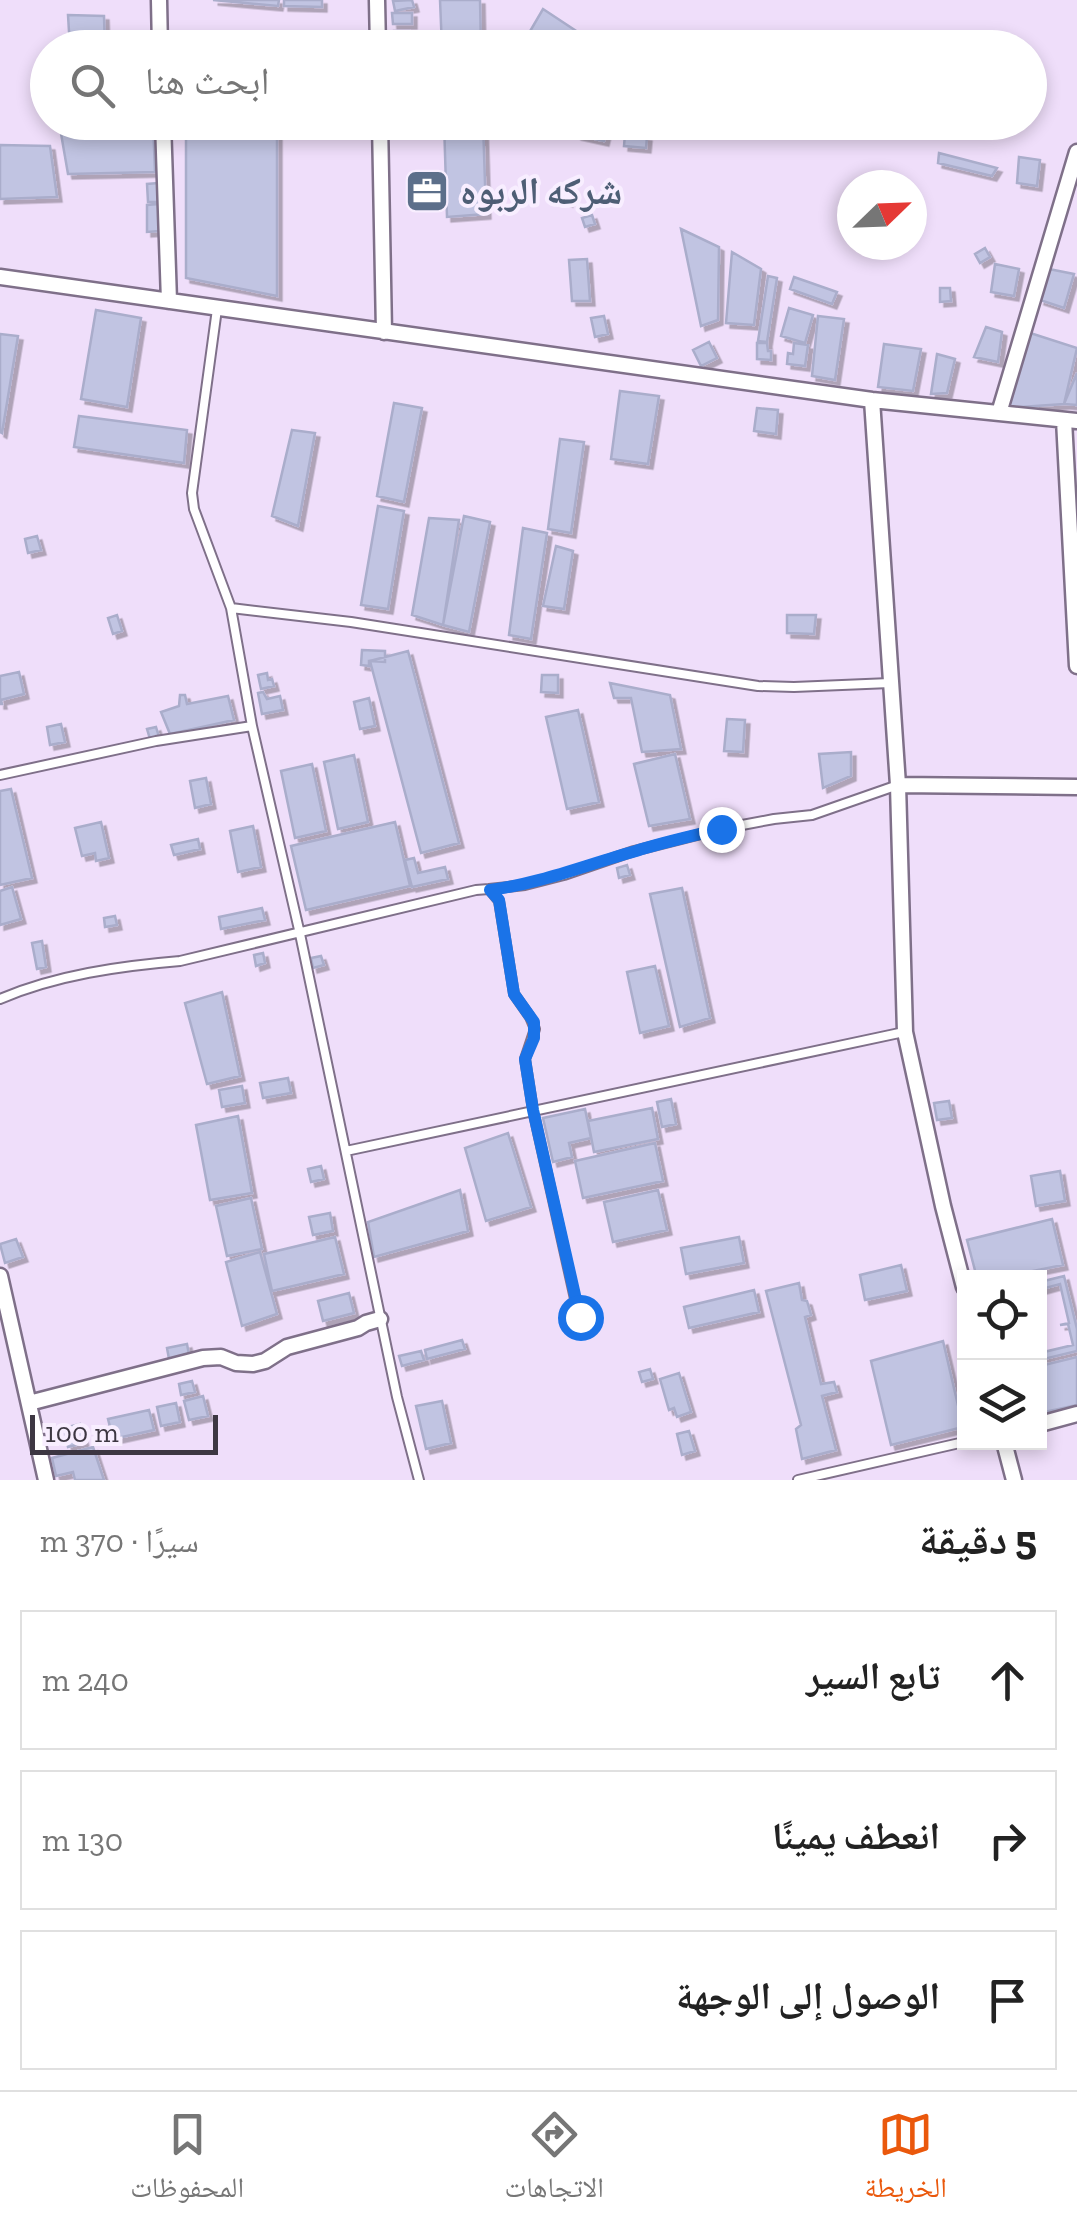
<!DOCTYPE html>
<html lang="ar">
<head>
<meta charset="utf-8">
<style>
	body { margin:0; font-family:"Zilla Slab","Noto Naskh Arabic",serif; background:#f6f6f6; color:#222; direction:rtl }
	.controls { position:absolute; right:30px; bottom:30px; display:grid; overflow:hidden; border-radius:0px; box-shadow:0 5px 15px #0003 }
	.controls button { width:90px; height:90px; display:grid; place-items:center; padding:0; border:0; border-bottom:2px solid #e0e0e0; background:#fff; color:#222; font:50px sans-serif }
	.compass { position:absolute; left:837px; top:170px; width:90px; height:90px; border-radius:50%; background:#fff; box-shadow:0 5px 15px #0003; rotate:67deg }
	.scale { position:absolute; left:30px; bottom:25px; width:188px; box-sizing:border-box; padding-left:10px; border:5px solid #3d3742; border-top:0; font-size:28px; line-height:35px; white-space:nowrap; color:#3d3742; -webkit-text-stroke:8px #f8eeff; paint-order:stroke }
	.stop { position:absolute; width:30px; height:30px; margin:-22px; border:8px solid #1a73e8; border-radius:50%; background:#fff }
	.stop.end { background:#1a73e8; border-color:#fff; box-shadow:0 2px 10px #0008 }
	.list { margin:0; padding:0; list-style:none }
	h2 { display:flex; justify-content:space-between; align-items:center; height:130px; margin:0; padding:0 40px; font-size:42px }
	h2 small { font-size:32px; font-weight:400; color:#767676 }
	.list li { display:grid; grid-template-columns:65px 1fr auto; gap:30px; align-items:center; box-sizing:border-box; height:140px; margin:0 20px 20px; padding:0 20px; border:2px solid #e0e0e0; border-radius:0px }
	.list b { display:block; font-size:38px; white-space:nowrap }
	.list em { font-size:32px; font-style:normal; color:#767676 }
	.icon { flex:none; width:55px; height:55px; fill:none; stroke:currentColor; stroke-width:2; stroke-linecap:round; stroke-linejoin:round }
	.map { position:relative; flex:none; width:1077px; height:1480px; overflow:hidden; direction:ltr }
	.search { position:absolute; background:#fff; box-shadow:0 5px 15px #0003; left:30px; right:30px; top:30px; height:110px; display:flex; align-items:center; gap:25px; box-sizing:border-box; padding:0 35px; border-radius:55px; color:#767676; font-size:38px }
	.sheet { height:610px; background:#fff }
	nav { display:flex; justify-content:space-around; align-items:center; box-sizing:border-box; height:140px; border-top:2px solid #e0e0e0; background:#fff; font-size:28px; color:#767676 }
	nav a { display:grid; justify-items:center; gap:5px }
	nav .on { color:#ea580c }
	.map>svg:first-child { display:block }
	.building { fill:#c1c4e2; stroke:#aaadcb; stroke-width:2.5; filter:url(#shadow) }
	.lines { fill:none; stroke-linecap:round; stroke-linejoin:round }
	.lane-casing { stroke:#7f7089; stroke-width:12 }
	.street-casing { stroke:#7f7089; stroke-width:19 }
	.lane { stroke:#fff; stroke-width:8 }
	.street { stroke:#fff; stroke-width:14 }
	.route { stroke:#1a73e8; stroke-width:12 }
	.labels { text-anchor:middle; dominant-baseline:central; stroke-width:8; stroke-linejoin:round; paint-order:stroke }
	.service-label { font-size:38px; font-weight:bold; fill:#4e5e75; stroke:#f8eeff; text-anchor:start }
</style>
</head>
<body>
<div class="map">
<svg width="1077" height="1480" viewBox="0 0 1077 1480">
	<defs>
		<filter id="shadow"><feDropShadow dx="4.5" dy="4.5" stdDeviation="0" flood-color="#0004"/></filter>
	</defs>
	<rect width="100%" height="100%" fill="#efdefa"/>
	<path class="building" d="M213,0H279L278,6Z
		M284,0H322V7L284,6Z
		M412,0L414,7L395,11L393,1Z
		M440,0H480L481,48H442Z
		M543,9L602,48H526L522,45Z
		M392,13H412V24H393Z
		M68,15L104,16L105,48H70Z
		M394,31H409V38L394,37Z
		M59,122H153L155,172L68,174Z
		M186,122H277V296L186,278Z
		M444,122H483L486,214L447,217Z
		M579,123L607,129L604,141L577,135Z
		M625,134L647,137L646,148L624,146Z
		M0,145L50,146L57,197L0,199Z
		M939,153L997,168L992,176L938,163Z
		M1019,157L1040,160L1037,186L1017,183Z
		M158,183L160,202H148L147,184Z
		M561,186L572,189L568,202L557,198Z
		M159,204V231L147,232V205Z
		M592,215L595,224L585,227L582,218Z
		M681,229L719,247L718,320L701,326Z
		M985,248L990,257L980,263L975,254Z
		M732,252L761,269L754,325L726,323Z
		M587,259L590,301H572L569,260Z
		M995,264L1019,269L1014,296L991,292Z
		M1049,269L1074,274L1064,308L1040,300Z
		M768,276L777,278L767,342L758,341Z
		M794,277L837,292L832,304L790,289Z
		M940,288H950L951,301L940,302Z
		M789,308L813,315L805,343L781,336Z
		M96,310L141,318L127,407L81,399Z
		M604,316L608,334L595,337L591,318Z
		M818,316L844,319L835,380L812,376Z
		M986,327L1002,332L998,362L974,357Z
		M1024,331L1077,348L1064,404L1006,408Z
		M0,334L18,336L2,433L0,432Z
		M709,342L717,358L701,366L693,350Z
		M757,343H767L768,351H771V360L757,359Z
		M794,343L808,345L805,366L787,364L788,353L793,354Z
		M884,344L921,349L913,391L878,387Z
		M937,354L955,359L947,393L931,394Z
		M1077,373V405L1064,404Z
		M620,391L659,396L648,464L611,459Z
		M394,403L422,408L404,502L377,496Z
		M757,408L778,410L776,434L754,431Z
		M79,416L187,430L184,463L74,447Z
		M292,430L315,433L298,526L272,516Z
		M560,439L584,442L571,533L548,529Z
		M378,506L404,511L388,609L361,605Z
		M464,516L490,522L469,632L443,625Z
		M429,518L459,520L443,625L412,615Z
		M523,528L547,533L531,639L509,635Z
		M37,536L41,550L28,553L25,539Z
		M556,546L573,551L564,609L543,606Z
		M117,615L122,631L113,634L108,618Z
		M787,615H816L814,634L787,633Z
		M362,650L385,651V662L369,661V666L361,665Z
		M408,651L459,843L421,853L370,661Z
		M19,672L24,694L1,700L2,704H0V676Z
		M267,673L268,680L272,679L274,686L261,689L258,675Z
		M542,675H558V693L541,692Z
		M610,683L670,695L681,749L642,752L631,698H614Z
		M263,692L267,699L280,696L283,710L262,714L258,693Z
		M180,695H185L187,704L228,696L234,720L170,734L161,712L179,706Z
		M369,698L375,726L360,729L354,702Z
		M578,710L599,802L567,809L546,717Z
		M727,719L745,720L743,752L724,751Z
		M61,724L65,742L50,745L47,727Z
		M156,727L159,737L150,739L147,729Z
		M851,752V776L823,788L819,754Z
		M675,754L690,819L649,826L634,764Z
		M354,755L368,822L338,829L324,762Z
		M312,764L326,831L295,838L281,771Z
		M206,778L211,804L195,808L190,781Z
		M11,789L32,878L0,885V791Z
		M101,822L109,858L96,861L95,853L82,856L75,828Z
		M395,822L410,886L306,910L291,846Z
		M253,826L261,867L238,872L230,831Z
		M198,839L200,849L174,855L171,845Z
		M414,858L418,873L445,867L448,879L412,887L405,860Z
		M627,865L630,875L619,878L617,868Z
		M12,887L21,919L0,925V891Z
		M682,888L710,1018L680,1027L650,894Z
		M262,908L265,920L221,929L219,917Z
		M115,916L117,925L105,927L104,918Z
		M42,941L46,967L37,969L32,943Z
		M263,953L265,963L256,966L254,955Z
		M321,956L324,965L313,968L311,958Z
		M655,966L669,1026L640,1033L627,972Z
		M222,992L240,1076L207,1084L185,1003Z
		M288,1078L291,1093L263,1098L260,1083Z
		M242,1086L245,1103L222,1107L219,1090Z
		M671,1099L676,1124L662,1127L657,1102Z
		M949,1101L952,1118L937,1120L934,1103Z
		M652,1108L658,1139L594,1152L588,1121Z
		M585,1109L591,1138L569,1143L572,1157L553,1162L543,1118Z
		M238,1116L252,1193L210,1200L196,1125Z
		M508,1133L531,1207L486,1221L465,1148Z
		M655,1143L663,1181L583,1198L575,1161Z
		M321,1166L324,1179L311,1182L308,1169Z
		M1060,1171L1065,1201L1036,1206L1031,1176Z
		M460,1190L468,1231L374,1257L368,1222Z
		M658,1190L667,1230L613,1242L604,1202Z
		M251,1198L262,1249L227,1256L216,1206Z
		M330,1213L333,1231L313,1235L309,1217Z
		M1052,1219L1063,1265L998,1278H977L967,1240Z
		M335,1237L344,1274L272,1291L264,1254Z
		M739,1237L744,1263L686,1274L681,1248Z
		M16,1239L23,1257L5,1263L0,1244Z
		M260,1252L277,1314L242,1326L226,1262Z
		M901,1265L907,1291L865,1300L860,1275Z
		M1064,1276L1077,1329V1351L1040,1360V1356L1044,1352L1073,1345L1068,1324L1060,1325L1069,1323L1060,1284L1042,1289L1040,1282Z
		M799,1283L802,1300L807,1301L811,1315L805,1317L821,1384L834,1382L837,1392L822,1396L836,1450L802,1459L796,1429L801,1425L766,1291Z
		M754,1290L759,1312L689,1328L684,1307Z
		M349,1293L354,1313L323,1321L318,1301Z
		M462,1340L465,1349L427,1359L425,1350Z
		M943,1341L963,1427L891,1445L871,1361Z
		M187,1344L189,1355L169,1359L167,1348Z
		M421,1351L424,1360L402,1366L399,1356Z
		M1077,1357V1405L1040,1413V1366Z
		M650,1369L653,1379L642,1382L639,1372Z
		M679,1373L691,1412L677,1417L674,1408L669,1410L660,1379Z
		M192,1381L195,1392L181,1395L179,1384Z
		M203,1396L208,1416L189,1420L184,1401Z
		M442,1401L451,1443L426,1449L416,1406Z
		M176,1403L180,1422L161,1426L157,1407Z
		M149,1410L154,1430L113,1439L108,1419Z
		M80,1424L84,1443L68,1447L64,1428Z
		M689,1431L695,1451L682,1455L677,1434Z
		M93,1447L104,1480H75L73,1472L56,1476L52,1458Z"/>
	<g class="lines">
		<g class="lane-casing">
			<path id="lane" d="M217,309L192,493L194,509L231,608L252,726L300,934L397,1397L419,1480
				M231,608L351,622L758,686L794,687L890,683
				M0,775L156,741L252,726
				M489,889L525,885L564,875L634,851L721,829L774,819L812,815L898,785
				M0,999C56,975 120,966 180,961L476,890L489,889L499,901L514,994L530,1017L535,1029L525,1059L533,1110L579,1317
				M346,1151L904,1032
				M798,1480L964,1442"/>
		</g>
		<g class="street-casing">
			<path id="street" d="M159,0L160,48
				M377,0L378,48
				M163,122L169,301
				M380,122L384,332
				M0,277L872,400L1077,421
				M872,400L898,785L905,1032L943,1206L964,1287
				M999,413L1077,152
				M1064,420L1077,666
				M898,785L1077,787
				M0,1276L46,1480
				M29,1403L203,1358L221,1357L236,1363L253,1364L265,1361L287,1347L358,1328L366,1323L380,1319
				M1040,1424L1077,1414
				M1004,1442L1014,1480"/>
		</g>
		<use href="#lane" class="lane"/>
		<use href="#street" class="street"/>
	</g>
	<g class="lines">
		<path class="route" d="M580,1317L533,1110L525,1059L534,1038V1022L514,994L499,900L490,890C542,883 585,865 636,851C664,842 692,836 721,829"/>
	</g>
	<defs>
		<g id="office-square" transform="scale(2.25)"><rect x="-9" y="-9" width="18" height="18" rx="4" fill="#5c6f8a" stroke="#f8eeff"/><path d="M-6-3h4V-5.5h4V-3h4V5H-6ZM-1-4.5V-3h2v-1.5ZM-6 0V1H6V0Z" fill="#fff"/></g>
	</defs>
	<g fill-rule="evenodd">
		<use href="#office-square" x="427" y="191"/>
	</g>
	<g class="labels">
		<g class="service-label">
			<text x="460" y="191">شركه الربوه</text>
		</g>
	</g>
</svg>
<div class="controls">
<button><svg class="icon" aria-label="locate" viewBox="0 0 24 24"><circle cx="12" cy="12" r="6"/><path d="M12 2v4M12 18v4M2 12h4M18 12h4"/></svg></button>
<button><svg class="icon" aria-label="layers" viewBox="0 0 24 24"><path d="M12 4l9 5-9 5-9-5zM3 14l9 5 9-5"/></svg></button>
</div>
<svg class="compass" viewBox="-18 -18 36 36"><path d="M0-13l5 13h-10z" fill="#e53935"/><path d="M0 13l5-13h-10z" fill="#767676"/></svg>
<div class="scale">100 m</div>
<div class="stop" style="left:580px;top:1317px"></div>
<div class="stop end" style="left:721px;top:829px"></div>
<div class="search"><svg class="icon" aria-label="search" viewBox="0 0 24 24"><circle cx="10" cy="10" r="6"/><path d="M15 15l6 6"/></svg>ابحث هنا</div>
</div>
<section class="sheet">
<h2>5 دقيقة<small>سيرًا · 370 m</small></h2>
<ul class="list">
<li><svg class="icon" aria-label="ahead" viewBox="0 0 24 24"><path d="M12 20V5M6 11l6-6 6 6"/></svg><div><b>تابع السير</b></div><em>240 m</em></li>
<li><svg class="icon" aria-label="right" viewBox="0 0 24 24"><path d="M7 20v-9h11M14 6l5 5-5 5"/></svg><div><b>انعطف يمينًا</b></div><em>130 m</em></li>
<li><svg class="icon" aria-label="arrive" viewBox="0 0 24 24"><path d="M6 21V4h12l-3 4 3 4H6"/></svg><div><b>الوصول إلى الوجهة</b></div></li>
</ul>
</section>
<nav>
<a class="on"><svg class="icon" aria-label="map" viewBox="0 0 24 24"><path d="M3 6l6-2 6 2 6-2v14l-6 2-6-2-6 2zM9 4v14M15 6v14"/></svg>الخريطة</a>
<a><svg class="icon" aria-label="directions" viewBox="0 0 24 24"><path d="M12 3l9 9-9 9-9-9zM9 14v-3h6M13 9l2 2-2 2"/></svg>الاتجاهات</a>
<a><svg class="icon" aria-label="saved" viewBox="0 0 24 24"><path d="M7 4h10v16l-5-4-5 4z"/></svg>المحفوظات</a>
</nav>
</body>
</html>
